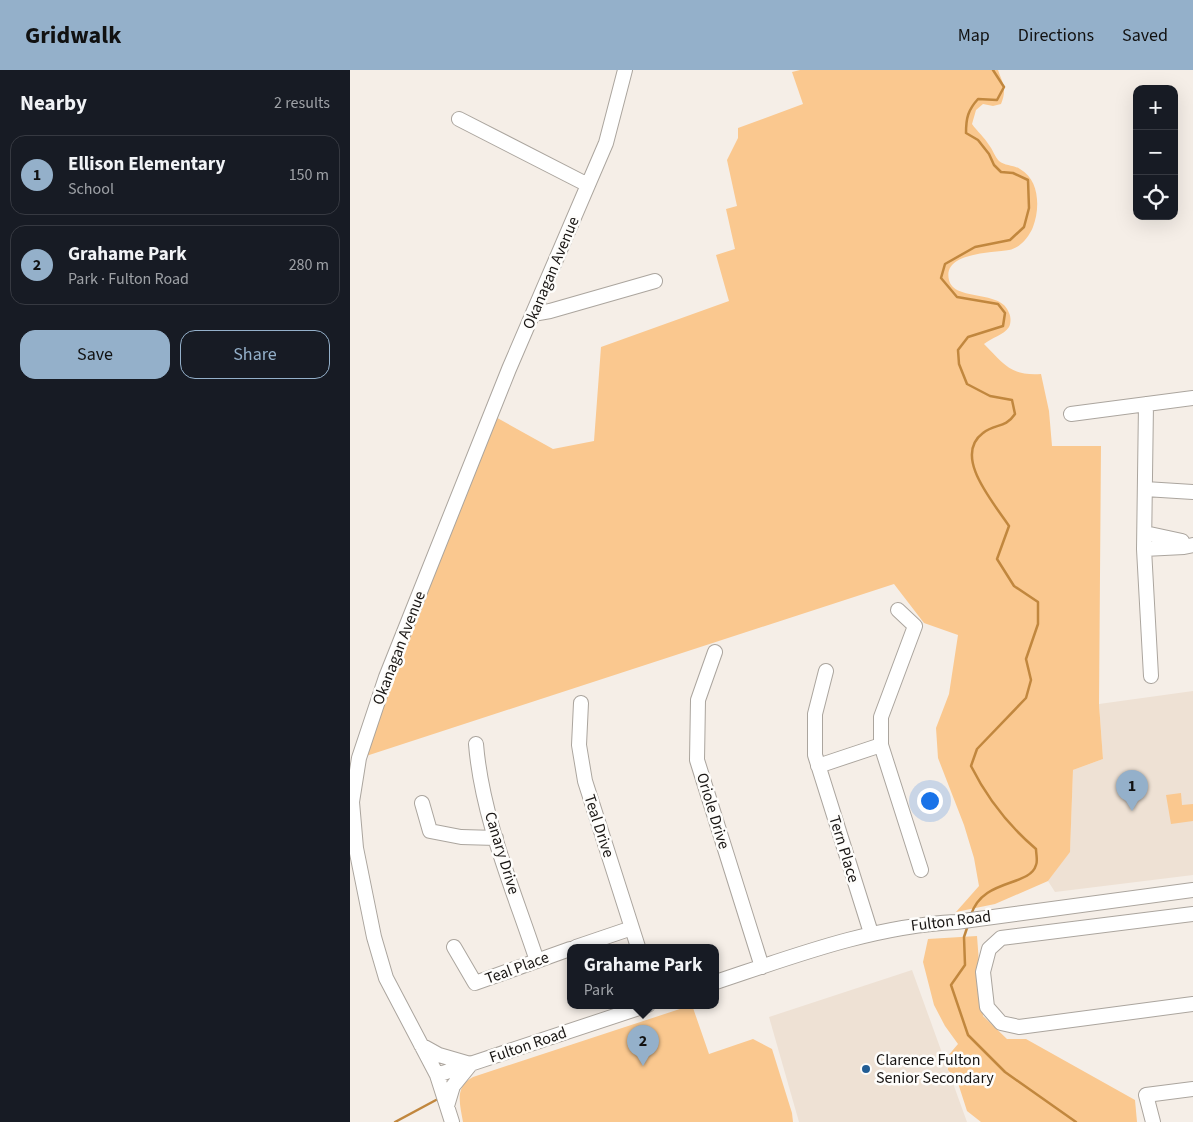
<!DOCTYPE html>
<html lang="en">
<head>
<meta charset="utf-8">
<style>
	body { margin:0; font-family:"Source Sans 3",sans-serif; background:#20242c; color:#f1f3f6 }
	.controls { position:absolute; right:15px; top:15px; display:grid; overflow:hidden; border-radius:10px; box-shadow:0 5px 20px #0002 }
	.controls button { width:45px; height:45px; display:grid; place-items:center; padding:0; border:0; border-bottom:1px solid #363941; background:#171b24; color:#f1f3f6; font:25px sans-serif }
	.you { position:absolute; left:579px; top:730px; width:18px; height:18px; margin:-12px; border:4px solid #fff; border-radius:50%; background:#1a73e8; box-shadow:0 0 0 8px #1a73e833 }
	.badge { display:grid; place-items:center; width:32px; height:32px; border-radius:50%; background:#94b0ca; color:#111; font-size:16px; font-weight:700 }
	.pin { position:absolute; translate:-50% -41px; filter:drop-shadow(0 1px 2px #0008) }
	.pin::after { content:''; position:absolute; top:26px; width:18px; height:15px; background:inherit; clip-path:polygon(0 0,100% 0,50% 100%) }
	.popup { position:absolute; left:217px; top:874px; width:152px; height:65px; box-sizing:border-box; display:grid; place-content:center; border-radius:10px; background:#171b24; filter:drop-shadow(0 1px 4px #0005); font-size:16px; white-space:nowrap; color:#9ea1a6 }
	.popup b { font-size:19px; color:#f1f3f6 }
	.popup::after { content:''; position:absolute; left:50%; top:100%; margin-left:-10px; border:10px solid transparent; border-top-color:#171b24 }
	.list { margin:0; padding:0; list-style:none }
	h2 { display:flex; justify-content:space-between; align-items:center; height:65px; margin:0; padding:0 20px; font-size:21px }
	h2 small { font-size:16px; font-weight:400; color:#9ea1a6 }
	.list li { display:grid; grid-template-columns:32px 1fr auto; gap:15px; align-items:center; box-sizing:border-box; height:80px; margin:0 10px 10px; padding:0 10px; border:1px solid #363941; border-radius:15px }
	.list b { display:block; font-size:19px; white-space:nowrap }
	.list p { margin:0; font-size:16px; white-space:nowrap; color:#9ea1a6 }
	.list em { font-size:16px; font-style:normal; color:#9ea1a6 }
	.actions { display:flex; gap:10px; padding:15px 20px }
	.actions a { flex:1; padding:11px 0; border:1px solid #94b0ca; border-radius:15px; text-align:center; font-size:18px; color:#94b0ca }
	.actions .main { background:#94b0ca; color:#111 }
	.icon { flex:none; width:28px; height:28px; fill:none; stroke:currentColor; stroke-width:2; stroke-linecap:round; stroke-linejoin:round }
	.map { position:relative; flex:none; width:843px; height:1052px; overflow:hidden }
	header { display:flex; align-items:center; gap:30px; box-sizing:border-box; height:70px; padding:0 25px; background:#94b0ca; color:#111 }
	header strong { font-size:24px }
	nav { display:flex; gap:28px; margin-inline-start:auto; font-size:18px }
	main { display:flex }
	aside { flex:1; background:#171b24 }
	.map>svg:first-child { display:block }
	.built { fill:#eee1d4 }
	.green { fill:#fac88f }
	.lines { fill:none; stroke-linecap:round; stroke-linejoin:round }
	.stream { stroke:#c1873e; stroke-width:2.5 }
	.minor-casing { stroke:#aba59e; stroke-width:16 }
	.minor { stroke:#fff; stroke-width:14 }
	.poi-dot { fill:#225d94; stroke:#fefdfb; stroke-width:2 }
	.labels { text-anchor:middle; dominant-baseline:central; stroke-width:5; stroke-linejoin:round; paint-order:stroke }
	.street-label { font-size:16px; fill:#191614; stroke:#fefdfb }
	.poi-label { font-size:16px; fill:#191614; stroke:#fefdfb; text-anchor:start }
</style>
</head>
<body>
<header>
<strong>Gridwalk</strong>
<nav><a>Map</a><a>Directions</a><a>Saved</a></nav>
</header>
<main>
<aside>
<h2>Nearby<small>2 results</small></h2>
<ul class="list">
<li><span class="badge">1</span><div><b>Ellison Elementary</b><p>School</p></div><em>150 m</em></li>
<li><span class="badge">2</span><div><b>Grahame Park</b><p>Park · Fulton Road</p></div><em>280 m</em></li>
</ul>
<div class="actions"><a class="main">Save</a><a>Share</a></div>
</aside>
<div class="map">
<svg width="843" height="1052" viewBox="0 0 843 1052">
	<rect width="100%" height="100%" fill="#f5eee7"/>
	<path class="built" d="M843,621V805L705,822L698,811L720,781L723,700L753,689L749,634Z
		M562,900L617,1052H449L419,947Z"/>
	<path class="green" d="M450,0H648C653,14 657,19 651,34L643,36L633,34L626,40L622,54C627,61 635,68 639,75C643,80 645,87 649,91C655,96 664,95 670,99C690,110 690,139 683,157C679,167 670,178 659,180C643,183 592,182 599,210C604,232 652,219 659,243C661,247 661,253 659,257C654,265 641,268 634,274C654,294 660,306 691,304L699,341L702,376H751L749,634L753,689L723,700L720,782L698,811L645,834L606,842L629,816L624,788L614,755L588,688L586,658L599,624L608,565L574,553L544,514L10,688L142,345L203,379L244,371L251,277L379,231L366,185L385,179L376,139L387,136L377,90L388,68V58L453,34L442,2Z
		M831,723L832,735L843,734V751L821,754L816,725Z
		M627,866L633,946L657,969H676L785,1030L787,1052H631L617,1041L608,1013L598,1000L597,987L608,974L595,956L584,935L573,892L578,869Z
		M342,935L359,984L403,969L422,979L442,1043L443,1052H113C110,1034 104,1017 123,1007Z"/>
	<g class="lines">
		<path class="stream" d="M621,845C632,808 680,817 686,795C688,791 686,784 686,779C659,756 637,728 621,696L627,679L676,628L681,610L676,589L688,554V532L664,516L647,489L659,456C644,433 602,386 633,363C645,353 655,359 665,344L662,330L640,326L617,314L609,294L608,280L618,267L653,256L655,243L648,234L607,227L591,208L595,194L625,177L660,170L674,157L679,138L678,110L663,103L651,102L644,95L639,84L628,70L616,63C616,48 618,40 628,29L647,30L654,17L643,0
			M618,855L614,867L615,895L601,915L618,965L655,1002L726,1052
			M45,1052L86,1030"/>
		<g class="minor-casing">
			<path id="minor" d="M109,49L238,115
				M183,244L200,241L305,211
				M796,334L794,479L801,606
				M721,344L843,328
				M795,419L843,422
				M795,463L832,471
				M794,479L834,477L843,475
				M548,540L565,556L531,647V675L571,800
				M365,582L348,630L347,690L412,897
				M476,601L465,644V685L521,863
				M231,633L229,675L235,711L288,877
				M126,674C132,748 164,821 187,891
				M468,696L531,675
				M72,733L80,761L111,767L146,768
				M843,844L651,868L639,879L633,902L637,937L651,953L669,957L843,934
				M104,877L125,913L220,879
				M226,877L282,858
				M366,912C444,886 523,856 606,852L843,820
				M71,975L89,985L120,994
				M87,1005L298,935
				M97,1036L103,1016L120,995
				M102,1052L87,1005L36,908L24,867L6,778L2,732L9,688L36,607L159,299L256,73L275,0
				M803,1052L796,1025L843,1019"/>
		</g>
		<use href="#minor" class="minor"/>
	</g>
	<circle class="poi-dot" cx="516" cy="999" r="5"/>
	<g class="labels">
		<g class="street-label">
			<text transform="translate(201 203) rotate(-67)">Okanagan Avenue</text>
			<text transform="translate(49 578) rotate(-69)">Okanagan Avenue</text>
			<text transform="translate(363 741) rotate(73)">Oriole Drive</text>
			<text transform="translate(249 756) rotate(72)">Teal Drive</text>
			<text transform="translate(494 779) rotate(73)">Tern Place</text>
			<text transform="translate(152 783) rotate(73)">Canary Drive</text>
			<text transform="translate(601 851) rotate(-7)">Fulton Road</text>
			<text transform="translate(167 898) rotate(-20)">Teal Place</text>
			<text transform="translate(178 975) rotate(-19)">Fulton Road</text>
		</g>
		<g class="poi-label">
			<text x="526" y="990">Clarence Fulton<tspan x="526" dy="18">Senior Secondary</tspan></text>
		</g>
	</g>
</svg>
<div class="controls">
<button>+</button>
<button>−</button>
<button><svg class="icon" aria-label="locate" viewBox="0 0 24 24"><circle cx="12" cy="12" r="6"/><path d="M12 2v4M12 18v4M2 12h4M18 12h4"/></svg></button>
</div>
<div class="you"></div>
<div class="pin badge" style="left:782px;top:741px">1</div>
<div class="pin badge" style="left:293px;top:996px">2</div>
<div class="popup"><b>Grahame Park</b>Park</div>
</div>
</main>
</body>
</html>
